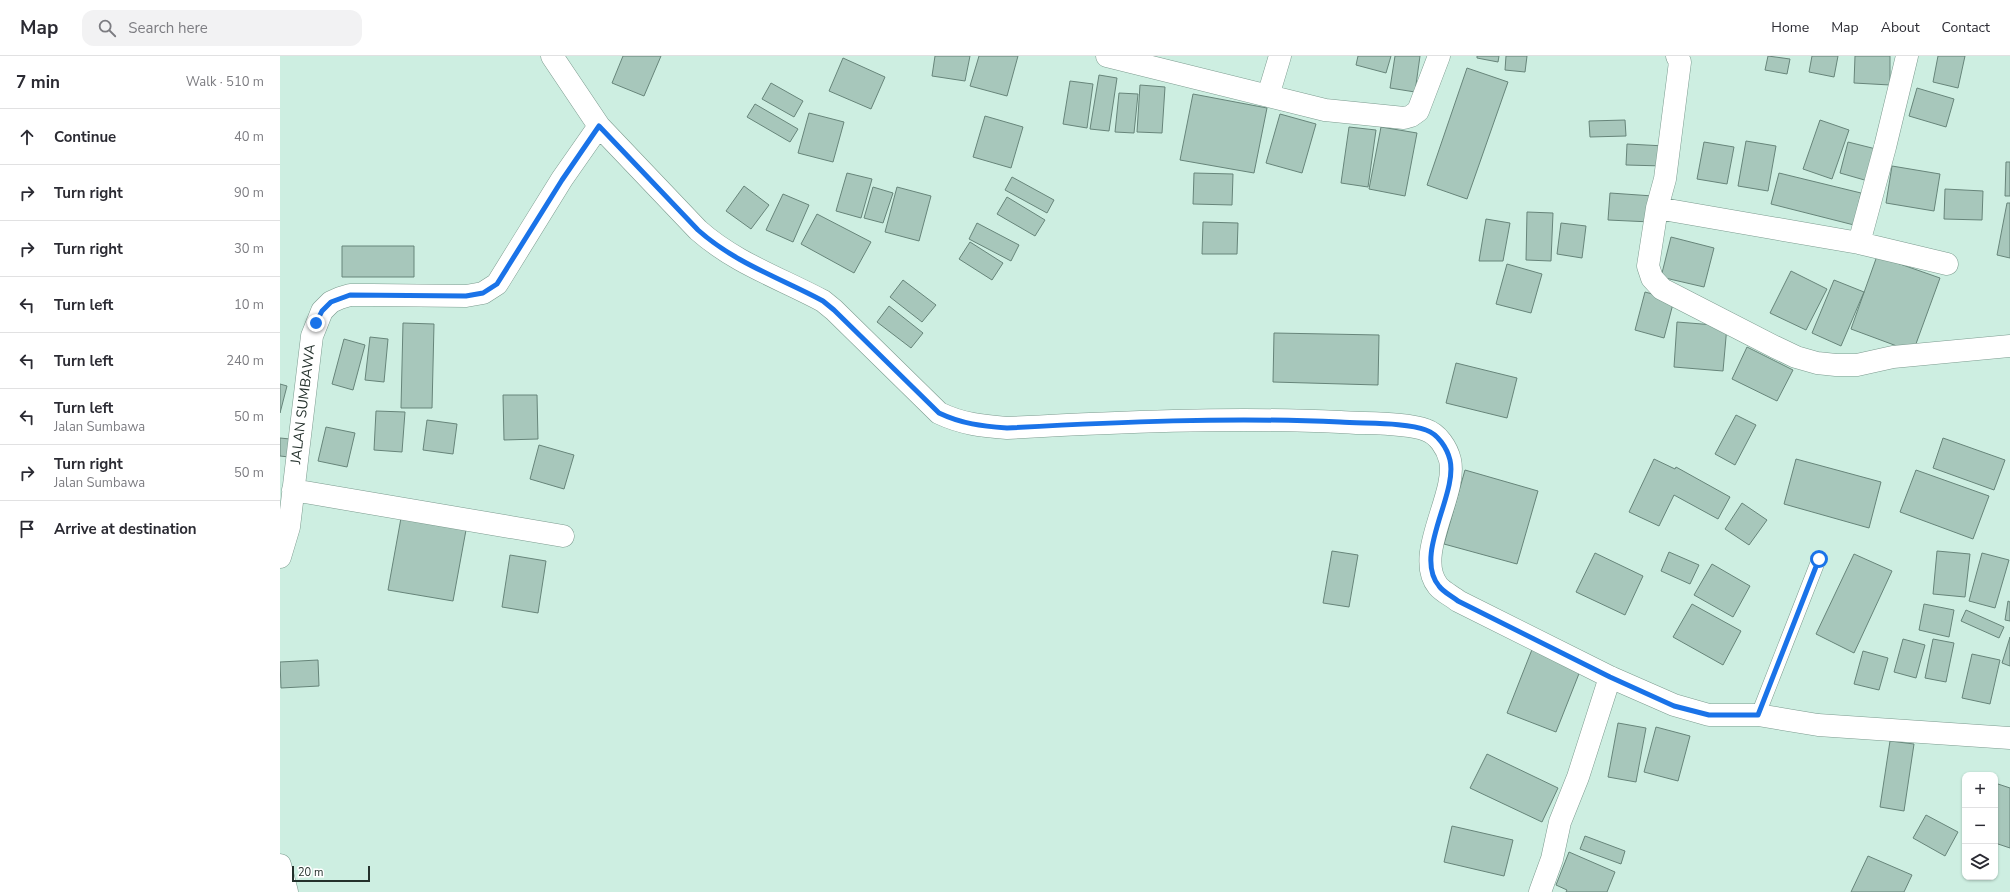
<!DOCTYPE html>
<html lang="en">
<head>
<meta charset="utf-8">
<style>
	body { margin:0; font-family:"Nunito Sans",sans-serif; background:#f2f2f3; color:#2b2b33 }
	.controls { position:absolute; right:12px; bottom:12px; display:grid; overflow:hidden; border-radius:8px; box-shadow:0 1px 3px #0004 }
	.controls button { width:36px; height:36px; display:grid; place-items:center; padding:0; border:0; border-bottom:1px solid #e1e1e2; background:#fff; color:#2b2b33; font:20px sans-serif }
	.scale { position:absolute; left:12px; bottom:10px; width:78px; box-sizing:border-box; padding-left:4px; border:2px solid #23302b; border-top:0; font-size:11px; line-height:14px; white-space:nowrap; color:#23302b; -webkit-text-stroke:3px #fff; paint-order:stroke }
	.stop { position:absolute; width:12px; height:12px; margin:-9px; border:3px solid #1a73e8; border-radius:50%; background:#fff }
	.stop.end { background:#1a73e8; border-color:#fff; box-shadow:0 1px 4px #0008 }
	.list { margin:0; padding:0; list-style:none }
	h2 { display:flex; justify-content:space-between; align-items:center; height:52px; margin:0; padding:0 16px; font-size:17px }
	h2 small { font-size:13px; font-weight:400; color:#7c7c81 }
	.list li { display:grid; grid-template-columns:26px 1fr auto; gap:12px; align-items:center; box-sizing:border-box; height:56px; padding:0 16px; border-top:1px solid #e1e1e2 }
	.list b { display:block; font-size:15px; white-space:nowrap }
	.list p { margin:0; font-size:13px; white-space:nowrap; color:#7c7c81 }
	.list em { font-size:13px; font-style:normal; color:#7c7c81 }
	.icon { flex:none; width:22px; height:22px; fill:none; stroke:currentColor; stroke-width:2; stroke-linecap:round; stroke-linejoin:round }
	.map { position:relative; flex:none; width:1730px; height:836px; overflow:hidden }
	header { display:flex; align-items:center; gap:24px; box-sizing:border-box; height:56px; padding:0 20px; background:#fff; border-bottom:1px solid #e1e1e2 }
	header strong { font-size:19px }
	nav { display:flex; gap:22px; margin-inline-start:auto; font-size:14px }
	.search { width:280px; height:36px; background:#f2f2f3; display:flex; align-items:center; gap:10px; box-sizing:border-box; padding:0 14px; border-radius:12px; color:#7c7c81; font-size:15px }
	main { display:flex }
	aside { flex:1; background:#fff }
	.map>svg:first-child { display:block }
	.building { fill:#a7c7bb; stroke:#67857a }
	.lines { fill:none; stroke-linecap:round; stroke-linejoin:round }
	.service-casing { stroke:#7c9b8f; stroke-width:15 }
	.minor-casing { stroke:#7c9b8f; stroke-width:23 }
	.service { stroke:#fff; stroke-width:14 }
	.minor { stroke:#fff; stroke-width:22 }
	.route { stroke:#1a73e8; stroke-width:5 }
	.labels { text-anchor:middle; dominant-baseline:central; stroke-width:4; stroke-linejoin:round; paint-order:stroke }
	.street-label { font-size:14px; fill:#23302b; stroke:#fff }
</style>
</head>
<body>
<header>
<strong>Map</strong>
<div class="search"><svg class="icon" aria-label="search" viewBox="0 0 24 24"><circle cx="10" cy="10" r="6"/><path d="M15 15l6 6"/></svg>Search here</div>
<nav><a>Home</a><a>Map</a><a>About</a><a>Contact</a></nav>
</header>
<main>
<aside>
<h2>7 min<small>Walk · 510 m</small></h2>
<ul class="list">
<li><svg class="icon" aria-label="ahead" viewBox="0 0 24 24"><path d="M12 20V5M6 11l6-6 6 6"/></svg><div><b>Continue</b></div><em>40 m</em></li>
<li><svg class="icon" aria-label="right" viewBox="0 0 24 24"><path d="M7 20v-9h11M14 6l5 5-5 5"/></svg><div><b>Turn right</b></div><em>90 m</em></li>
<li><svg class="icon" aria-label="right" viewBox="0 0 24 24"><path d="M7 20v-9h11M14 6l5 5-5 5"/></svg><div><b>Turn right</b></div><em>30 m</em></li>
<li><svg class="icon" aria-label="left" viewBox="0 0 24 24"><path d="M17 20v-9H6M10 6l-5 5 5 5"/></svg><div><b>Turn left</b></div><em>10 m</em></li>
<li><svg class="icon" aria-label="left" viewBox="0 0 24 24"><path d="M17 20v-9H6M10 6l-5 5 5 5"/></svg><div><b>Turn left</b></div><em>240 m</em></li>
<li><svg class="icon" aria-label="left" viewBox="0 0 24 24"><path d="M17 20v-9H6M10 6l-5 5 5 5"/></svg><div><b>Turn left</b><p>Jalan Sumbawa</p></div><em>50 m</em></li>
<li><svg class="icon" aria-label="right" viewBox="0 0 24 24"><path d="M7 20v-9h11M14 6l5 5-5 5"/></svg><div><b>Turn right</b><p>Jalan Sumbawa</p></div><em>50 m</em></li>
<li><svg class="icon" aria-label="arrive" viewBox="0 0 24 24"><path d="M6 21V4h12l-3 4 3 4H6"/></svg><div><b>Arrive at destination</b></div></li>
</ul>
</aside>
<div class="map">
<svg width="1730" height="836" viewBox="0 0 1730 836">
	<rect width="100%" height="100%" fill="#cdeee1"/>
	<path class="building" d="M343,0H381L364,40L332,27Z
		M655,0H690L685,25L652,20Z
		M699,0H738L727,40L690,30Z
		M1078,0H1111L1106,17L1076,9Z
		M1115,0H1140L1135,36L1110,32Z
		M1197,0H1219L1218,6L1197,2Z
		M1226,0H1247L1245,16L1225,14Z
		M1488,0L1510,3L1507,18L1485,14Z
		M1532,0H1558L1554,21L1529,16Z
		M1575,0H1610V29L1574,27Z
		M1658,0H1685L1678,32L1653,26Z
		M563,2L605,21L591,53L549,35Z
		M1187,12L1228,26L1187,143L1147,129Z
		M819,19L837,22L829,75L810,73Z
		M790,25L813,28L807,72L783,68Z
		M491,27L523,45L514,61L482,43Z
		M860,29L885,31L882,77L857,76Z
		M1637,32L1674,43L1666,71L1629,60Z
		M839,37L858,38L854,77L835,76Z
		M913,38L987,52L974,117L900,104Z
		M475,48L518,73L510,86L467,61Z
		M529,57L564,66L553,106L518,97Z
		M1000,58L1036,68L1022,117L986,107Z
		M705,60L743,71L731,112L693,101Z
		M1345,64L1346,80L1310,81L1309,65Z
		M1540,64L1569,74L1552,123L1523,113Z
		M1069,71L1096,74L1088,131L1061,127Z
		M1101,71L1137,77L1125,140L1089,133Z
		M1466,85L1496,90L1488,135L1458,130Z
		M1424,86L1454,91L1447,128L1417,123Z
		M1568,86L1604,95L1595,127L1560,117Z
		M1347,88L1385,90L1384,110L1346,109Z
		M1726,106H1730V140H1725Z
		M1612,110L1660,118L1654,155L1606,147Z
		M567,117L592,123L581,162L556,155Z
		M914,117L953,118L952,149L913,148Z
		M1499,117L1581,137L1574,169L1491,148Z
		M732,121L774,144L767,157L725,134Z
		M464,130L489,149L471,173L446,155Z
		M593,131L613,137L603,167L584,162Z
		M617,131L651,140L639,185L605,176Z
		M1665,133L1703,135L1702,164L1664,163Z
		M1330,137L1373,140L1371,166L1328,164Z
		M503,138L529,149L513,186L486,174Z
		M727,141L765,164L755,180L717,158Z
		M1727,147H1730V202L1717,199Z
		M1247,156L1273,157L1271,205L1246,204Z
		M537,158L591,186L574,217L521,188Z
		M1206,163L1230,167L1223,205H1199Z
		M923,166L958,167L957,198H922Z
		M697,167L739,189L731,205L689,183Z
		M1281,167L1306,170L1302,202L1277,198Z
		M1391,181L1434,192L1424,231L1381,221Z
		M690,186L723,207L712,224L679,203Z
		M62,190H134V221H62Z
		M1597,200L1660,222L1633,296L1571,273Z
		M1227,208L1262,218L1251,257L1216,248Z
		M1511,215L1547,233L1526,274L1490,257Z
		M623,224L656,249L642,266L610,241Z
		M1554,224L1584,236L1561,290L1532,277Z
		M1365,236L1394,244L1384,282L1355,274Z
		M609,250L643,277L631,292L597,266Z
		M1397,266L1447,270L1443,315L1394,311Z
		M123,267L154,268L152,352H121Z
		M994,277L1099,279L1098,329L993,326Z
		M90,281L108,283L104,326L85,324Z
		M64,283L85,289L73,334L52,328Z
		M1467,291L1513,314L1497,345L1452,323Z
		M1176,307L1237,322L1227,362L1166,347Z
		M0,328L7,330L0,357Z
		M223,339H257L258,383L224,384Z
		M96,355L125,356L122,396L94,394Z
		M1456,359L1476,369L1455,409L1435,398Z
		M147,364L177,368L173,398L143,394Z
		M46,371L75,377L67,411L38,405Z
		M0,382L10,383L9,401L0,400Z
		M1663,382L1725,404L1714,434L1653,412Z
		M259,389L294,399L284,433L250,423Z
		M1374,403L1395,413L1396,411L1450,441L1438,463L1394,439L1379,470L1349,456Z
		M1516,403L1601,426L1589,472L1504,448Z
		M1185,414L1258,435L1237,508L1164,488Z
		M1636,414L1709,440L1693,483L1620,456Z
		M1462,447L1487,464L1469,489L1445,473Z
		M121,462L186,474L173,545L108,534Z
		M1052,495L1078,499L1069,551L1043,547Z
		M1657,495L1690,498L1685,541L1653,538Z
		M1389,496L1419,509L1410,528L1381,515Z
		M1315,497L1363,520L1345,559L1296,536Z
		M1702,497L1729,504L1715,552L1689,545Z
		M1574,498L1612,515L1574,597L1536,578Z
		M230,499L266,505L258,557L222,551Z
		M1432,508L1470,530L1453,561L1414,539Z
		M1728,545L1730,546V565L1725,564Z
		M1412,548L1461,575L1443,609L1393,581Z
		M1644,548L1674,554L1669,581L1639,574Z
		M1686,554L1724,571L1719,582L1681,565Z
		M1730,581V610L1722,607Z
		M1623,583L1645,589L1636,622L1614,616Z
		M1653,583L1674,587L1666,626L1645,622Z
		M1253,591L1302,610L1276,676L1227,657Z
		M1583,595L1608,602L1599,634L1574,628Z
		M1692,598L1720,604L1710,648L1682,642Z
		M38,604L39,630L1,632L0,606Z
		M1338,667L1366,672L1356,726L1328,721Z
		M1376,671L1410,680L1398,725L1364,716Z
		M1610,685L1634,688L1624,755L1600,751Z
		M1207,698L1278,732L1262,766L1190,732Z
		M1715,727L1730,732V792L1715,787Z
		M1646,759L1678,776L1665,800L1633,782Z
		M1172,770L1233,784L1224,820L1164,806Z
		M1305,780L1345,795L1341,808L1300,793Z
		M1289,796L1335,816L1327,836H1286L1287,834L1276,829Z
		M1588,800L1632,819L1624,836H1571Z"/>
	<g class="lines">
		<g class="service-casing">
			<path id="service" d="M1478,659L1539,503"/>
		</g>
		<g class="minor-casing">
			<path id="minor" d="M272,0L319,70L418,174C455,207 500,222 543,245L554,254L659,357C682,368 702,370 727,372C837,366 949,361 1060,366C1082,368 1126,366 1146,374C1158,378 1167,392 1170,404C1178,438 1133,499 1158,530C1163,536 1172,540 1178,545L1330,621L1394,649L1429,659H1478L1538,669L1730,682
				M827,0L1045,54L1124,62L1131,60L1138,55L1159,0
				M1397,0L1400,6L1385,123L1377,152L1368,210L1372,222L1382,233L1495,291L1516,301L1537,307L1556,309H1577L1613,301L1730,290
				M988,40L1000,0
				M1377,152L1579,187L1667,208
				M1579,187L1605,91L1627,0
				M13,434L283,480
				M0,501L9,471L32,280L42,255L51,246L60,242L70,239H92L186,240L203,237L217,228L282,123L319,70
				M0,809L7,836
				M1260,836L1272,803L1280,766L1298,721L1330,621"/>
		</g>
		<use href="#service" class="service"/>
		<use href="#minor" class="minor"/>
	</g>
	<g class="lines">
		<path class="route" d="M36,267L42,255L51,246L70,239L186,240L203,237L217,228L282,124L319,70L418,174C455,207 500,222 543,245L554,254L659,357C682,368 702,370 727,372C837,366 949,361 1060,366C1082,368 1126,366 1146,374C1158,378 1167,392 1170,404C1178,438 1133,499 1159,530C1163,536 1172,540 1178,545L1330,621L1394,650L1429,659H1478L1539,503"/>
	</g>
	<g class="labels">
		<g class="street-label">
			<text transform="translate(23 348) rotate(-83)">JALAN SUMBAWA</text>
		</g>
	</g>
</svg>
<div class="controls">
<button>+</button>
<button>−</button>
<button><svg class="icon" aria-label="layers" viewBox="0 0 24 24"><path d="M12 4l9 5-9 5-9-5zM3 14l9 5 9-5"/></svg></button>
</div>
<div class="scale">20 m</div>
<div class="stop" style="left:1539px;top:503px"></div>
<div class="stop end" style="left:36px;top:267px"></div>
</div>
</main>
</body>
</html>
